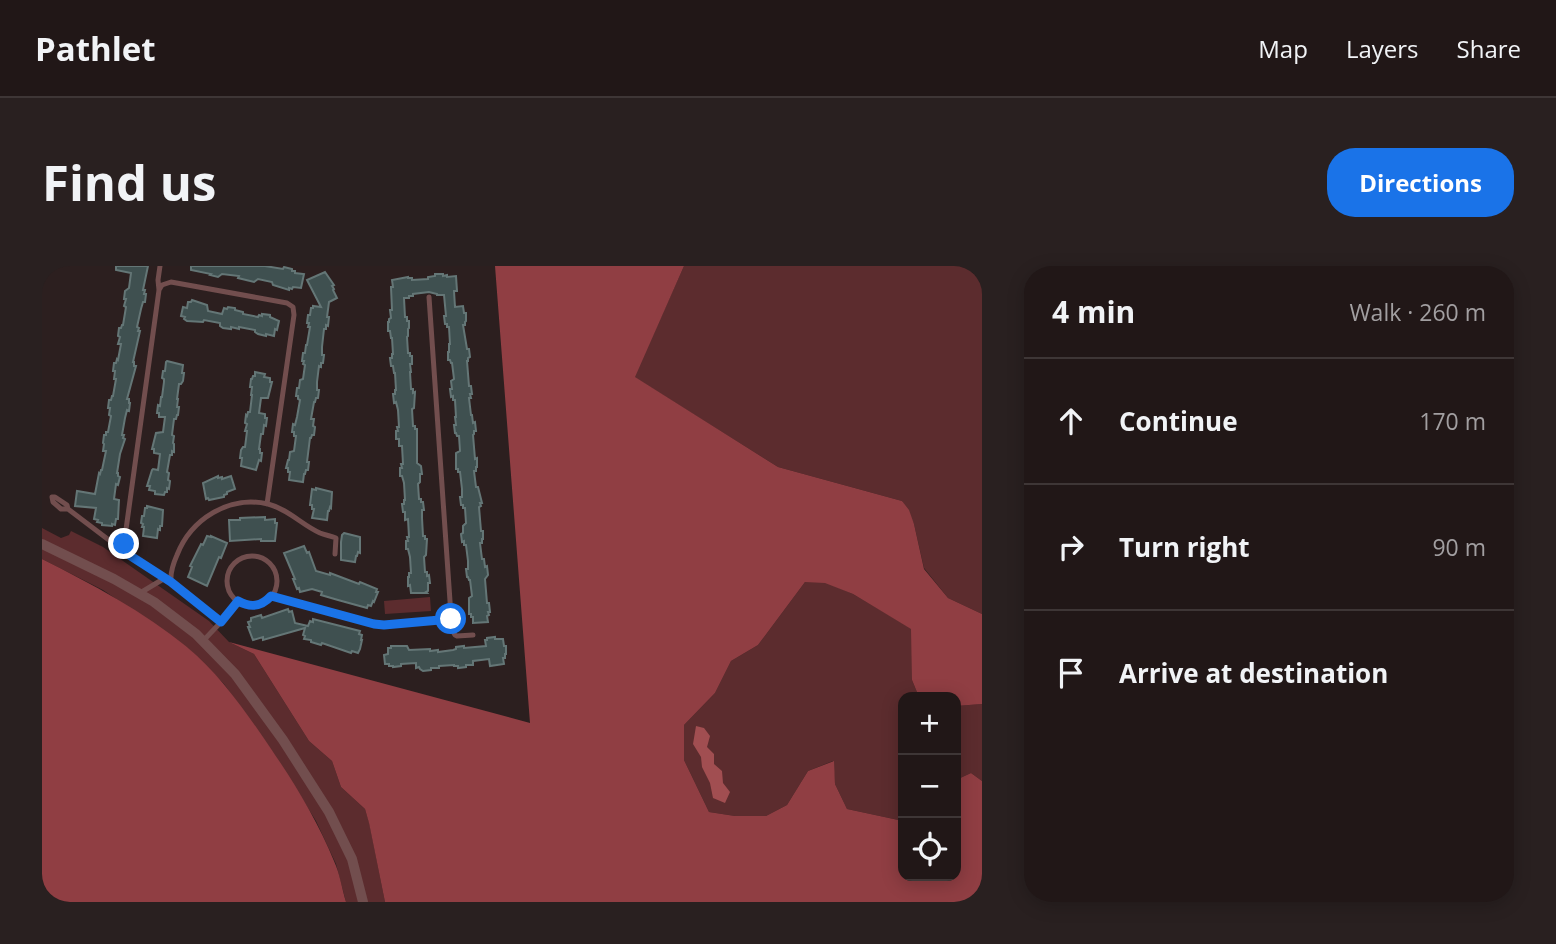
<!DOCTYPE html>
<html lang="en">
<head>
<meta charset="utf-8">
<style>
	body { margin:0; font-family:"Open Sans",sans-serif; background:#292020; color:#f1f3f6 }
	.controls { position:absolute; right:21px; bottom:21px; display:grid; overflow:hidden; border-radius:14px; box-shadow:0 4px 18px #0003 }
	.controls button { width:63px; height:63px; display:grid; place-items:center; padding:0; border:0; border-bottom:2px solid #3e3636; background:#211717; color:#f1f3f6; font:35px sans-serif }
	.stop { position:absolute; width:21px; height:21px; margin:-16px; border:5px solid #1a73e8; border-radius:50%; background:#fff }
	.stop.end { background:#1a73e8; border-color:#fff; box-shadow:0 2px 7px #0008 }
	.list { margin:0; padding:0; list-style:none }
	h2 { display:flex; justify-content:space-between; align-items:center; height:91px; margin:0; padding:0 28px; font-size:30px }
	h2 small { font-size:23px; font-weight:400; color:#a29fa1 }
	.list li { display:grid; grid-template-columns:46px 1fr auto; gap:21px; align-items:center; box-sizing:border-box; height:126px; padding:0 28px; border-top:2px solid #3e3636 }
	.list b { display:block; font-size:26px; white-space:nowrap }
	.list em { font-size:23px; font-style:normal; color:#a29fa1 }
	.icon { flex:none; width:38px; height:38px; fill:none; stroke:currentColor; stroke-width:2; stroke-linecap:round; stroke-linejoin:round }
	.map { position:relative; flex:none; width:940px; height:636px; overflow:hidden; border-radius:28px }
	header { display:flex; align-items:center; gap:42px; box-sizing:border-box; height:98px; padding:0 35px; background:#211717; border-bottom:2px solid #3e3636 }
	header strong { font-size:33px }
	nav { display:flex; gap:38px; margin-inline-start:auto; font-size:24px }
	.intro { display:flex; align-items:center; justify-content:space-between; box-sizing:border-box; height:168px; padding:0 42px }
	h1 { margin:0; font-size:49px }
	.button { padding:18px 32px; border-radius:28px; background:#1a73e8; color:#fff; font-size:24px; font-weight:700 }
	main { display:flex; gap:42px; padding:0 42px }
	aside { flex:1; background:#211717; border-radius:28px; box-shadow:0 4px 18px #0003 }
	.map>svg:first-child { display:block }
	.green { fill:#5c2c2e }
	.forest { fill:#903e43 }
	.water { fill:#a14e51 }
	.building { fill:#3f5050; stroke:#647676; stroke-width:2 }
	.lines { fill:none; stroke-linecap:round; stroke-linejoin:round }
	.service { stroke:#724e4e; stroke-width:5 }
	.minor { stroke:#724e4e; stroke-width:10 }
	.route { stroke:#1a73e8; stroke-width:9 }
</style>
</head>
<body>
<header>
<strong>Pathlet</strong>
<nav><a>Map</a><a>Layers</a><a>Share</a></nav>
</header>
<div class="intro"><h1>Find us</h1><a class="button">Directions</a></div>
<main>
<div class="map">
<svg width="940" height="636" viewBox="0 0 940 636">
	<rect width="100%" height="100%" fill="#2c1f1f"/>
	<path class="green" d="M642,0H940V348L906,332L882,302L872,258L860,235L736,201L592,111Z
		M0,262L19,272L27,269L29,265L61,281L167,355L187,376L212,388L267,475L290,495L299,521L323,543L327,556L343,636H304L294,598L274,555L233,489L182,418L146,382L61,324L0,293Z
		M763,316H783L811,328L870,363V414L877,431H861V555L805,543L793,518L791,495L766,505L745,539L724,550H693L667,546L642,494V459L673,427L689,395L716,379Z
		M388,331L389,345L343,348L342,335Z
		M940,438V515L929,507L914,514V440Z"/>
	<path class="forest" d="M453,0H642L593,111L736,201L860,235L867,244L872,258L882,303L906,332L940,348V438L914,440V431H877L870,414L869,363L811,328L783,317L763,316L716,379L689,395L673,427L642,459V494L667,546L693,550H724L745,539L766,505L792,495L793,518L805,543L861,555V610H914V514L929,507L940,515V636H343L327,557L323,543L299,521L290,495L267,475L212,388L187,376L488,457Z
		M0,293C50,318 102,346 145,381C175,406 199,439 221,471C248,510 274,551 292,595C298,608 300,623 304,636H0Z"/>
	<path class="water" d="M654,460L662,462L668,470L665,481L672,488V498L680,505L681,517L688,526L683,537L671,532L668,517L660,501L659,491L651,478Z"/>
	<path class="building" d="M74,0H106L101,24H103L102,28H104L103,36H101L99,43L95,61L97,62L96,65H98L91,96H92V100H94L85,133H87V137H88L87,145L85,144L83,152L80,169H82L81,172L83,173L78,188L75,207H76V210L78,211L76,219L74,218L72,233L77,234L76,253H74L73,259L70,258V260L60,259V257L55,256L56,254L52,253L54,242L33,240L35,225L53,228L57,207L58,208L59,204H60L64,185H61L62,178L61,177L62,169H64V166H66L69,150L67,149L68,142H66L67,134H69L70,130H71L74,113H72L73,105H71L72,97H74L75,93L76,94L79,78H76L78,71L76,70L77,62H79L80,59H81L84,41L82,40L84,33H82L83,25L87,22L89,7L74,4Z
		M149,0H223L241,3L242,1L250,3V5H253V7L262,8L259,22L251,21L250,23L247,22V24L231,19L230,16L216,13L212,16L196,12L197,10L180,8L176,11L168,9L169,8L149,4Z
		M283,6L292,19L290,20L292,23L291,24L295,32L287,36L285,51H287L286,60L284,59V63H282L280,81V89H282L281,97H279V101L277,100L275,116V124H277L276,132H274L273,136H272L269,153H272L271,160L273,161L272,169H270L269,172H268L265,196H267L266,204H264L263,208H262L261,216L247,214L248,206H246V202H244L246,194H247L248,186L252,185L254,170H252V166H250L251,158L253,159L255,151L258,134L256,133V130H254L255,122H257L258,114L261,113L263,99L261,98L262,95H260L261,87H263L264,79H265L268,61H266L267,57H265L266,49H268L269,42H271V40L279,41L265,14Z
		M393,8H401V10L405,9V11L414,10L415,25H412L413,41L421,40L422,47H424V55L423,56V59H421L425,83H427L428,91L426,92V95H425L427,120H429L430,128H428L429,132H427L429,149H430L431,157L433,156L434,165H432V168L431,169L433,193L435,192V201H434V205H432L434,221H436L440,237H438L439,240L437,241L439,265H441V273H440V277H438L440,293H442L443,301L445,300L446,309L443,313L445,337H447L448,346H446L447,349L445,350L446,356L431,357V351H429V348H427V332L430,330L428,314H427L426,311H425L424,303H426V295L424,279H422V275L420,276L419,268L421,267V260L424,257L423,242H421V239H419L418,231H420V223L418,206H416V203H414V187L418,185L417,170H415L414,167H413L412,159H414L413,151H414L413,134H411V130L409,131L408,123H410L409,115L412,113L410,97H409L408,94H406V86H407V78H408L407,61H405V58H403L402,50H404L402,29H395V28L387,26L371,28V30H367V32H362L363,51H365V55H367V62L366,63V70L365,71L366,87H368V90H370V98H368L369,106H368L369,123H371V127L373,126L372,142L370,143L371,160H373V163H375V197L379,200L380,208H378V216L376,218L377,233H379V236H381L382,244H380V252L381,270H383V273H385L384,289L382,291L383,306H385V310L387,309L388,317H386V325L384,326L385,327H369L368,319L366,320V311H367V307H369L368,291L366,283H364V275H366L365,271H367L366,253L363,254V246H361L360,238H362V234H363L362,217L360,210H358V202H360L359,198H361L360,180H357V173H354V165H356L355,161H357L356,144L354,136L352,137L351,128H353V124H354L353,107H352L351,100H349L348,92H350V88H351L350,72H349L348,65H346V56H347V53L349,52L348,44H350L349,21H351L350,14L366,11V12H370V14L386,13V11L393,10Z
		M150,34L165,39L166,45L180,48L182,42L185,43L186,41L193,42V44L201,46V48L216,51L217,49L220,50V48L228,49V51L237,55L235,64L233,63L232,70L224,68V70L216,68L213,66V64L197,61V63L189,61V63L181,62L178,60V57L162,54L161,56L145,55L142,53L143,51L139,50L141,41L145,42L146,36H149Z
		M125,95L141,99L140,107H142L141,115L139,118H137L135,133H136L135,141H137L136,149H135L134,153H132L130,169L132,170L131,177L132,178V186L130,185V189H128L125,206L127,207L126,214L128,215L127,223L125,222V226H123L122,229L113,228V225L107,224L108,220H105L110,204L111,203L116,204L118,188L112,187V183H110L114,167L121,166L123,151H117V147H115L116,139L118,140L119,131H120L122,116V113L120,112L121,105H123L124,96Z
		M213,106L223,108L222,111L228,112V116H230L226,132H219L217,147L223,148V152H225L224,160L222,159L221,168H219L217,183H218V187H220L219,195L217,194L214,204L199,200L200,192H198L199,184L201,181H203L205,165H203L205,158L203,157L204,149L205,150L206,146H208L210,129H209L210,121H208L209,113H210L211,110H213Z
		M176,210V212L180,211V213L189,210L193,223L185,226V228L182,229V231L167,234L166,232L164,233L161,217Z
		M274,222L290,226L289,242L288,241L287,245H286L285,254L270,252L272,243H270V239H268L270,223L274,224Z
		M105,240L121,244L120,260H118V264L116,263L115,272L101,270L102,261H100L101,258L99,257L100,250H102L103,242H105Z
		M223,251V254L233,253V257H235L233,275H219V273L188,275L187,254H198V252Z
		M302,267L318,271V287L316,286L315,290H314L313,296L299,294V276L300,269Z
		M165,270L169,271V270L185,277L179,292L177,291L165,320L146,311L150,301L148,300L159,278L161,279Z
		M262,280L265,287L267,286L274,305L288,309V307L317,318L318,316L335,323L334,326H336L332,336L331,335L329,340L326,339L325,342L296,334L279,329L280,326L270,323L258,326L257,322L255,323L251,313H253L242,287Z
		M246,343L247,346L250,345L253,357L266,360L268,355L271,356V353L318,365L317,368L320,369L319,374H320L318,383L316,387L310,385L309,387L280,377L279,379L269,376V374L262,373L263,370L261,369L263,362L221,374V371L211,374L206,361H208L206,356L209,355V352L219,349L220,352Z
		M453,371V373H461L462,380H464V388H463V392H461L462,398L448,400L447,393L431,395V399H424V401L416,402V400H412V399L397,400V402H389V404L381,405L378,403L377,401L374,402V397L359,398V400L351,401V400H347V398H343L342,389L346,388V382H349V380H365L367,384L388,383V385L396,384V386L411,384L414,383V381L422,380V382L444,380L443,374H445V372Z"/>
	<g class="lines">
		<path class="service" d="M117,24L120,19L129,16L245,37L251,41L252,49L225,238
			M387,31L410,364L413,369L415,370L431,369
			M26,243H19L11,236L10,231H13L25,239L26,243L84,287L123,312
			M84,287L82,278L117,24L116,14L118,0
			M185 315a25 25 0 1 1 50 0a25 25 0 1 1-50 0Z
			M129,316C128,306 131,298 135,289C149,253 187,229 226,238C246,243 260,259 278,267C283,269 289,270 294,272L293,288
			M98,327L123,312L179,356L196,335
			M229,330L332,358L342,359L409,353
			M161,375L179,356"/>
		<path class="minor" d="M0,278L72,313L112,336L154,368L193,408L241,474L287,546L310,593L321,636"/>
	</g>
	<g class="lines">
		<path class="route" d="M82,278L84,287L129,316L179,356L196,335C209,342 219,341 229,330L332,358L342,359L409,353"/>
	</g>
</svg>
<div class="controls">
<button>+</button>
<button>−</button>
<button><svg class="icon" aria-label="locate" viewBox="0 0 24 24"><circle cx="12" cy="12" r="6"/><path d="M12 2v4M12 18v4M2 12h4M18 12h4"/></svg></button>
</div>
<div class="stop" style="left:409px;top:353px"></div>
<div class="stop end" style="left:82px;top:278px"></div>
</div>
<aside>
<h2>4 min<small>Walk · 260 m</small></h2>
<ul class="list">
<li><svg class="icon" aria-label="ahead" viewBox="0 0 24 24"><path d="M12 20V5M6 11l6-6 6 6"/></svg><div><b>Continue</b></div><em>170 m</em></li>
<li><svg class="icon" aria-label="right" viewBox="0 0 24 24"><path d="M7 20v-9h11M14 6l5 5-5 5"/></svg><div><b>Turn right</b></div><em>90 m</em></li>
<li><svg class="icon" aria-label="arrive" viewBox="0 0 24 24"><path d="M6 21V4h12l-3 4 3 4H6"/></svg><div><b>Arrive at destination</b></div></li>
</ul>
</aside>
</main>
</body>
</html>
